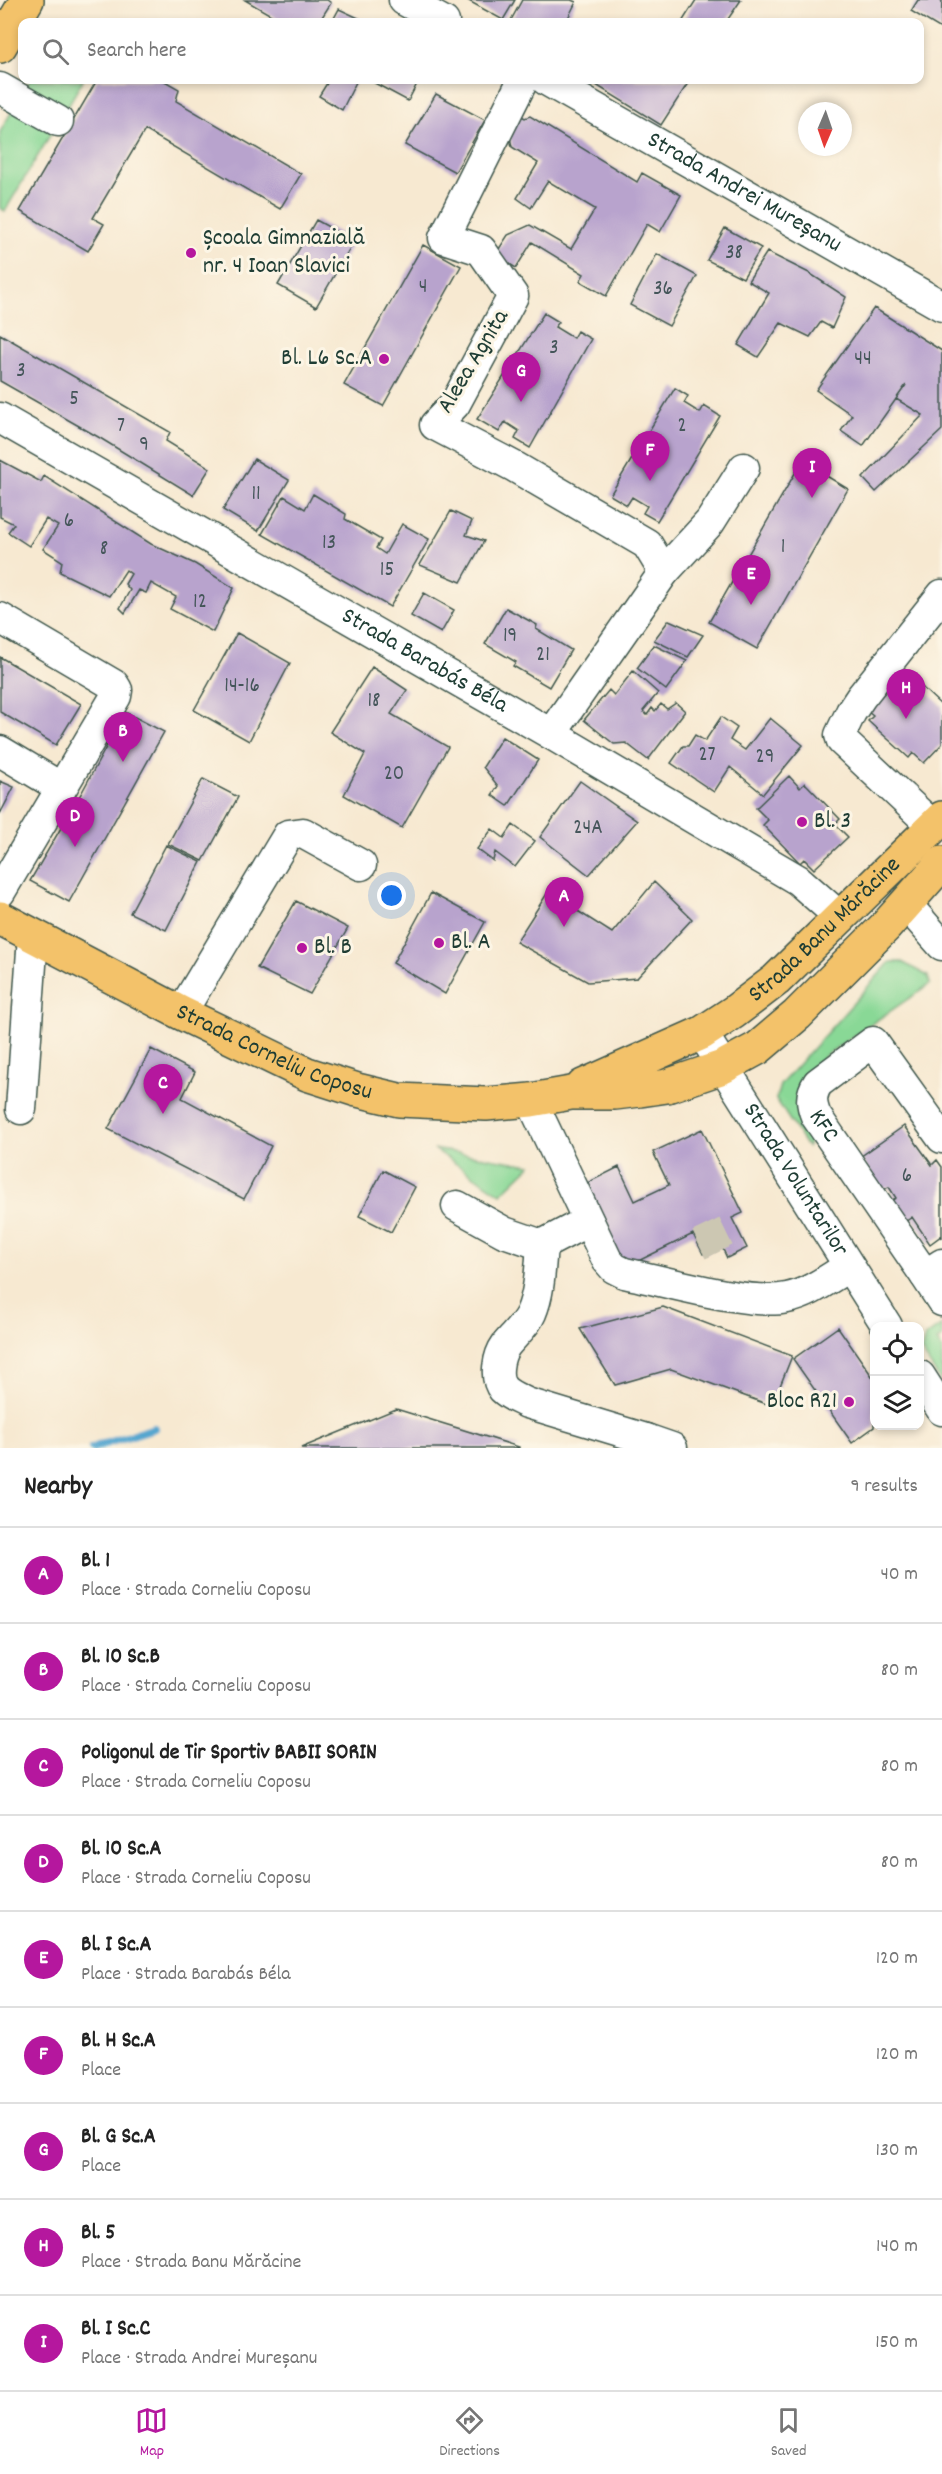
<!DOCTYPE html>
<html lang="en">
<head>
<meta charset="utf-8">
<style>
	body { margin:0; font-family:Dekko,sans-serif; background:#f2f2f2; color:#222 }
	.controls { position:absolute; right:18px; bottom:18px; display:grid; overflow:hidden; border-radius:12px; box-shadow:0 3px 9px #0003 }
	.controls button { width:54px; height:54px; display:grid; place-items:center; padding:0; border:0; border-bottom:2px solid #e0e0e0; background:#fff; color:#222; font:30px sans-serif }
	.compass { position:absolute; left:798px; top:102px; width:54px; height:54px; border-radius:50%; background:#fff; box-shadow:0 3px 9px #0003; rotate:182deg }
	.you { position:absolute; left:392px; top:896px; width:21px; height:21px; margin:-15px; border:4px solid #fff; border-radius:50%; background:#1a73e8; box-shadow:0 0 0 9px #1a73e833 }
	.badge { display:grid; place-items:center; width:39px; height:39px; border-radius:50%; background:#b5179e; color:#fff; font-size:20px; font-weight:700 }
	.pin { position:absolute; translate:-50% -50px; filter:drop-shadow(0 2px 3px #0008) }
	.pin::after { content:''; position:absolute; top:32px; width:21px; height:18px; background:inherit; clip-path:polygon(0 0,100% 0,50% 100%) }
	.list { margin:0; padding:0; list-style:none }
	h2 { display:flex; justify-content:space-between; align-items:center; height:78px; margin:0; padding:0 24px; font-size:26px }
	h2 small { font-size:20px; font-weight:400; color:#767676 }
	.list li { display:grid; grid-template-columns:39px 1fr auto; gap:18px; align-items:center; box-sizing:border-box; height:96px; padding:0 24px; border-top:2px solid #e0e0e0 }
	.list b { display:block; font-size:22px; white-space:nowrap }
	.list p { margin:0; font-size:20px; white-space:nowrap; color:#767676 }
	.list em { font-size:20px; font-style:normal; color:#767676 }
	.icon { flex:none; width:33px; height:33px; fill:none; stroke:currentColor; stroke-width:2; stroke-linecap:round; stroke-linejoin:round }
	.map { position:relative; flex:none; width:942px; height:1448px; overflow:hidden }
	.search { position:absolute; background:#fff; box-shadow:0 3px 9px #0003; left:18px; right:18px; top:18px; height:66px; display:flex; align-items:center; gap:15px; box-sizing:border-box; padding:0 21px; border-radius:12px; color:#767676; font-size:22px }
	.sheet { height:942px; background:#fff }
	nav { display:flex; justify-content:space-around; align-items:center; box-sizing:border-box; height:84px; border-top:2px solid #e0e0e0; background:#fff; font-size:16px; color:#767676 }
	nav a { display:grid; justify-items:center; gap:3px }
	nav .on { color:#b5179e }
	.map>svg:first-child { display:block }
	.green { fill:#89d896; stroke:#548a65; stroke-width:1.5 }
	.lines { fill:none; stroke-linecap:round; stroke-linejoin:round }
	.stream { stroke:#54a6cf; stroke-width:8 }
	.building { fill:#b8a3cd }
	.minor-tunnel { stroke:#ccc7b2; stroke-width:30; stroke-dasharray:30 15; stroke-linecap:butt }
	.minor-casing { stroke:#3f574c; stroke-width:33 }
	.major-casing { stroke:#3f574c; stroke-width:36 }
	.minor { stroke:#fff; stroke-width:30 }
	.major { stroke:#f3c26a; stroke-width:33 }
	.poi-dot { fill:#b5179e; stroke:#fcf5e5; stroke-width:2 }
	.labels { text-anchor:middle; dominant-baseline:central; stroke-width:6; stroke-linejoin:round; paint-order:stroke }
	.number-label { font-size:21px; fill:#45565a }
	.street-label { font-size:24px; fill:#1f3d34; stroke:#fcf5e5 }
	.poi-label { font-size:24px; fill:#1f3d34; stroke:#fcf5e5; text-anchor:start }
</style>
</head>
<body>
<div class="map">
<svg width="942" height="1448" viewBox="0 0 942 1448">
	<rect width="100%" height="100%" fill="#fcf5e5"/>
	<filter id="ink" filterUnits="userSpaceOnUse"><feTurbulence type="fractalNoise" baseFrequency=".0167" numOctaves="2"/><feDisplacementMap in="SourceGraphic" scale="12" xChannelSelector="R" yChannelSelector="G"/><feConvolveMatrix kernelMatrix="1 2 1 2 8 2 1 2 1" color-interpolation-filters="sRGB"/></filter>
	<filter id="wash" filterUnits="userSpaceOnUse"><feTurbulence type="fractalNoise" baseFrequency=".008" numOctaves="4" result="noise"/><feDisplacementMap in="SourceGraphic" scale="24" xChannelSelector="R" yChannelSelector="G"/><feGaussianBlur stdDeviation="1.35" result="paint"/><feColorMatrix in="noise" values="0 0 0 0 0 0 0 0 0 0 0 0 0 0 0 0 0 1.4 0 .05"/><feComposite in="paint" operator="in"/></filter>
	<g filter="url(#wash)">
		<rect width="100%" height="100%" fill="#f7e9d1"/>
		<path class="green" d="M30,80H83L65,111L25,88Z
			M13,109L52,132L5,211L0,208V132Z
			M890,962H902L928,976L930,984L826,1055L805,1076L800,1114L812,1138L807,1147L776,1099L780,1085Z
			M434,1149L531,1165L501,1194Z
			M942,1325V1338L937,1341L942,1349V1383L921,1351L925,1337Z"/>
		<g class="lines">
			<path class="stream" d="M92,1448L154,1428"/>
		</g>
		<g id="blocks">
			<path class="building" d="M245,0H327L331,3L319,22H283Z
				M467,0H515L503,20Z
				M522,0H571L576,2L566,22L553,19L551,22H510Z
				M696,0H741L726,22H682Z
				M918,0H942L941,29L911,11Z
				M339,9L367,22H332Z
				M97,80H163L179,89L176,101L301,174L280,209L145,130L93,218L104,224L88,251L20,211Z
				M329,80H357L342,110L319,96Z
				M369,80H419L408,101Z
				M588,80H690L661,125Z
				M436,94L485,120L455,172L405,145Z
				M513,111L525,118L530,116L637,182L642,173L681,195L660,232L647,224L606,296L580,281L584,274L532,242L516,268L495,255L508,235L530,225L571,249L595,209L548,181L531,208L517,198L538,163L512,147L507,122Z
				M316,220L354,241L316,307L278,285Z
				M725,228L761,248L743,278L707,260Z
				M423,245L461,266L383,406L344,385Z
				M767,252L809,273L846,297L832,328L821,322L810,337L781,323L758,357L738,345L769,293L748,281Z
				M657,254L697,276L669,326L630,305Z
				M874,308L942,351V430L876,492L863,478L923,415L896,399L906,385L863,446L841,431L852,415L816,390Z
				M544,313L559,322L555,327L573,338L577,331L591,339L530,448L515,439L519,431L505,422L499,432L477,419Z
				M0,334L170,432L166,441L210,468L193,495L100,438L0,381Z
				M675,388L688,396L684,403L700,413L704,406L720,416L657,521L643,513L647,506L632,497L627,505L610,495Z
				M254,459L289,480L258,531L223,510Z
				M0,460L41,482L44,476L151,544L195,564L234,588L213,632L170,609L176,597L151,583L146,593L139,590L125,613L120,608L130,590L125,584L131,574L126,570L109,596L60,572L62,561L43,549L58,526L46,519L29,546L8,532L14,524L0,517Z
				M802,461L848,489L757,649L709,622Z
				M313,494L346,514L345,519L381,540L376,548L385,554L402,524L429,539L390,607L262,534L284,496L305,509Z
				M451,511L472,521L466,535L484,541L461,582L420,565Z
				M424,593L454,610L441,633L411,616Z
				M506,608L537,625L536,629L571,650L549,687L513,666L516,662L485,644Z
				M669,620L703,635L688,657L654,640Z
				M237,633L290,663L249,741L194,710Z
				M654,645L687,661L666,690L637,668Z
				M0,657L81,704L56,745L0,712Z
				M372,667L407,690L391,714L448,747L402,828L344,795L365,754L330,732Z
				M633,671L658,693L643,711L647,715L652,708L655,711L661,704L667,709L676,703L685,711L648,760L626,743L614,744L584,720L609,690L614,695Z
				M895,672L905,681L910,676L942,706V744L924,763L913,753L909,758L868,721L873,716L862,707Z
				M125,712L164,732L69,902L30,881L82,792Z
				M721,717L737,728L730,740L745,750L770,718L803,745L763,794L730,767L714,792L671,763L683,746H688L695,735L705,741Z
				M502,737L538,760L508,806L492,795L498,786L483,767Z
				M789,776L800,788L805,783L840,819L835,824L848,837L814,869L804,859L800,863L763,825L768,820L756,808Z
				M203,779L238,797L203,861L168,844Z
				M0,781L14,787L0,814Z
				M580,781L637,821L589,875L540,837Z
				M513,825L535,841L515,867L495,852L493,861L477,849L492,829L504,838Z
				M166,845L201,862L166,930L130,913Z
				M654,882L692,919L637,978L588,982L516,942L548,892L612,933Z
				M431,893L485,922L445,994L393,963Z
				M296,901L348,928L310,994L257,968Z
				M151,1049L195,1072L182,1098L271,1146L244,1199L108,1129Z
				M904,1126L932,1165L937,1160L942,1167V1238L941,1236L930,1244L912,1217L905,1222L890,1201L896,1198L889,1187L881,1190L860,1157Z
				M702,1129L743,1213L732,1218L747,1248L727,1258L721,1245L703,1254L693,1234L624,1268L583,1185L619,1167L635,1201L669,1185L653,1152Z
				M383,1170L415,1187L391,1232L359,1216Z
				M663,1307L792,1356L772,1406L671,1369L615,1385L580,1329Z
				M838,1327L874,1379V1427L852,1443L793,1359Z
				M396,1409L519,1447V1448H301Z"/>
		</g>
	</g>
	<g filter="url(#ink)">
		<use href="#blocks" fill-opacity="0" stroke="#3f574c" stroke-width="1.5"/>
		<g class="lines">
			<path class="minor-tunnel" d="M699,1245L736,1227"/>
			<g class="minor-casing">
				<g id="minor">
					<path d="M404,0L444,22"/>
					<path d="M523,80L444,238L481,250L513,296L455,404L435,425L515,467L647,544L664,572L551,734"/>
					<path id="s1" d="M546,80L942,306"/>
					<path d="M0,88L58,121"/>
					<path id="s2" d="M0,418L551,734L798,880L840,917"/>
					<path d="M664,572L710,522L744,468"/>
					<path d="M0,618L114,685L117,690L116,696L0,892"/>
					<path d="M0,751L60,787"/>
					<path d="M934,827L842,741L840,735L851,712L861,697L942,595"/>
					<path d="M906,904L942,945"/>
					<path d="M181,1013L288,835L303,833L361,865"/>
					<path id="s3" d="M702,1033L887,1326"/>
					<path d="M531,1100L607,1260L614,1268L624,1273C665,1281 749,1306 787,1298C809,1294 829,1278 848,1267"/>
					<path d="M21,1109L33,936"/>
					<path id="s4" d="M942,1138L873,1042L818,1083C810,1095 811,1104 816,1116L925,1275L942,1264"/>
					<path d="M457,1206L504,1232L542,1245L588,1221"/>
					<path d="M542,1245C540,1267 540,1292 531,1313C526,1325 514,1335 506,1345C498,1356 494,1378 503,1389C510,1396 519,1399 527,1403L646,1439L642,1448"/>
					<path d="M925,1275L942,1301"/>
					<path d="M920,1376L942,1410"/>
					<path d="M646,1439L672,1448"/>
				</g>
			</g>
			<g class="major-casing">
				<g id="major">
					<path d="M0,46L27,0"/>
					<path id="s5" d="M0,918L181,1013L307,1074L357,1090L399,1100L486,1104L531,1100L571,1093H615L640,1090L667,1086L723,1067L758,1048L797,1015L886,926L942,863"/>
					<path id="s6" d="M583,1086L702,1033L734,1012L776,980L942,818"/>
				</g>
			</g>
			<use href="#minor" class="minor"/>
			<use href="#major" class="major"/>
		</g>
	</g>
	<g class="poi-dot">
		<circle cx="191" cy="253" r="6"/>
		<circle cx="384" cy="359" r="6"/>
		<circle cx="802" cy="822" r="6"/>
		<circle cx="439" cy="943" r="6"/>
		<circle cx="302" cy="948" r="6"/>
		<circle cx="849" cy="1402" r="6"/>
	</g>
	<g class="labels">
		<g class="number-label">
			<text x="734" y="254">38</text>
			<text x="423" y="288">4</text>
			<text x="663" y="290">36</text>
			<text x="554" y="349">3</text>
			<text x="863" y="360">44</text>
			<text x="21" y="372">3</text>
			<text x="74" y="400">5</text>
			<text x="121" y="427">7</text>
			<text x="682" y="427">2</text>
			<text x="144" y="446">9</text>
			<text x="256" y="495">11</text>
			<text x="69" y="522">6</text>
			<text x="329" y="544">13</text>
			<text x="783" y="548">1</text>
			<text x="104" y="550">8</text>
			<text x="387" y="571">15</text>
			<text x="200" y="603">12</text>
			<text x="510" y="637">19</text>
			<text x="543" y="656">21</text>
			<text x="242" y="687">14-16</text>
			<text x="374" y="702">18</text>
			<text x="707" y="756">27</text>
			<text x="765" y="758">29</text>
			<text x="394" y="775">20</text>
			<text x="588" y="829">24A</text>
			<text x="907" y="1177">6</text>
		</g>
		<g class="street-label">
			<text stroke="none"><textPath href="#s1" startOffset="228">Strada Andrei Mureșanu</textPath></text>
			<text transform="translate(474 362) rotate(-59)">Aleea Agnita</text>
			<text stroke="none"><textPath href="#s2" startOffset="489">Strada Barabás Béla</textPath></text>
			<text stroke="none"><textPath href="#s6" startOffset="291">Strada Banu Mărăcine</textPath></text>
			<text stroke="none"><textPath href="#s5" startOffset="306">Strada Corneliu Coposu</textPath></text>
			<text stroke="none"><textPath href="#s4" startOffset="234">KFC</textPath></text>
			<text stroke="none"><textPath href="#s3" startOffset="174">Strada Voluntarilor</textPath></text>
		</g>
		<g class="poi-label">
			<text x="203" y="239">Școala Gimnazială<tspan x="203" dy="28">nr. 4 Ioan Slavici</tspan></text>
			<text x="372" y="359" text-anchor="end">Bl. L6 Sc.A</text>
			<text x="814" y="822">Bl. 3</text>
			<text x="451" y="943">Bl. A</text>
			<text x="314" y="948">Bl. B</text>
			<text x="837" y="1402" text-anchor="end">Bloc R21</text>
		</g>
	</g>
</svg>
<div class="controls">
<button><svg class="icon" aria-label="locate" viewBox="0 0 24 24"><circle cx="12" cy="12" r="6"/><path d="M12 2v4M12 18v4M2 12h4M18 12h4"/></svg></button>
<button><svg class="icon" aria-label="layers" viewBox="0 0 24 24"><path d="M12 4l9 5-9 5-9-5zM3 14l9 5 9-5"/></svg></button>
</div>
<svg class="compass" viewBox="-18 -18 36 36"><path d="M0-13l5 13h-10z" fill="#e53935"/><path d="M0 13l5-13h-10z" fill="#767676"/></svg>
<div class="you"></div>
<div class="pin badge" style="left:564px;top:927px">A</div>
<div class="pin badge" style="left:123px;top:762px">B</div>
<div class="pin badge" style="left:163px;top:1114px">C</div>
<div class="pin badge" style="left:75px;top:847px">D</div>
<div class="pin badge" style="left:751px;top:605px">E</div>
<div class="pin badge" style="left:650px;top:481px">F</div>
<div class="pin badge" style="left:521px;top:402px">G</div>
<div class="pin badge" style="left:906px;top:719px">H</div>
<div class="pin badge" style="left:812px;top:498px">I</div>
<div class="search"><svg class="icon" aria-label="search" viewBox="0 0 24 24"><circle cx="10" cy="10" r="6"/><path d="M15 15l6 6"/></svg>Search here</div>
</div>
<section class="sheet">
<h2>Nearby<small>9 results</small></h2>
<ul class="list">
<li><span class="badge">A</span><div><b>Bl. 1</b><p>Place · Strada Corneliu Coposu</p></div><em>40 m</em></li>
<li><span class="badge">B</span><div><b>Bl. 10 Sc.B</b><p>Place · Strada Corneliu Coposu</p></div><em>80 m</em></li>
<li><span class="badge">C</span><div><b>Poligonul de Tir Sportiv BABII SORIN</b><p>Place · Strada Corneliu Coposu</p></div><em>80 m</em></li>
<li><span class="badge">D</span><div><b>Bl. 10 Sc.A</b><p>Place · Strada Corneliu Coposu</p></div><em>80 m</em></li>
<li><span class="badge">E</span><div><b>Bl. I Sc.A</b><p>Place · Strada Barabás Béla</p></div><em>120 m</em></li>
<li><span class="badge">F</span><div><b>Bl. H Sc.A</b><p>Place</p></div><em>120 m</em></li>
<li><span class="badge">G</span><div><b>Bl. G Sc.A</b><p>Place</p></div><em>130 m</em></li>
<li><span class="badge">H</span><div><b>Bl. 5</b><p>Place · Strada Banu Mărăcine</p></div><em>140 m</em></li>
<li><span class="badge">I</span><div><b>Bl. I Sc.C</b><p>Place · Strada Andrei Mureșanu</p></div><em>150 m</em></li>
</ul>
</section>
<nav>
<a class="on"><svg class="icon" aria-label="map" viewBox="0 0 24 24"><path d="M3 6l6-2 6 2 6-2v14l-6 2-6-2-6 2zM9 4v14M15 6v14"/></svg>Map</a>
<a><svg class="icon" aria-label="directions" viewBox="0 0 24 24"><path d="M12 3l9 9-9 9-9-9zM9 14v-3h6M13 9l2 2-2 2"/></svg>Directions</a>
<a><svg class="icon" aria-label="saved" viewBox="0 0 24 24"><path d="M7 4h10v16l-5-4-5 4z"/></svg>Saved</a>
</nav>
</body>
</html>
